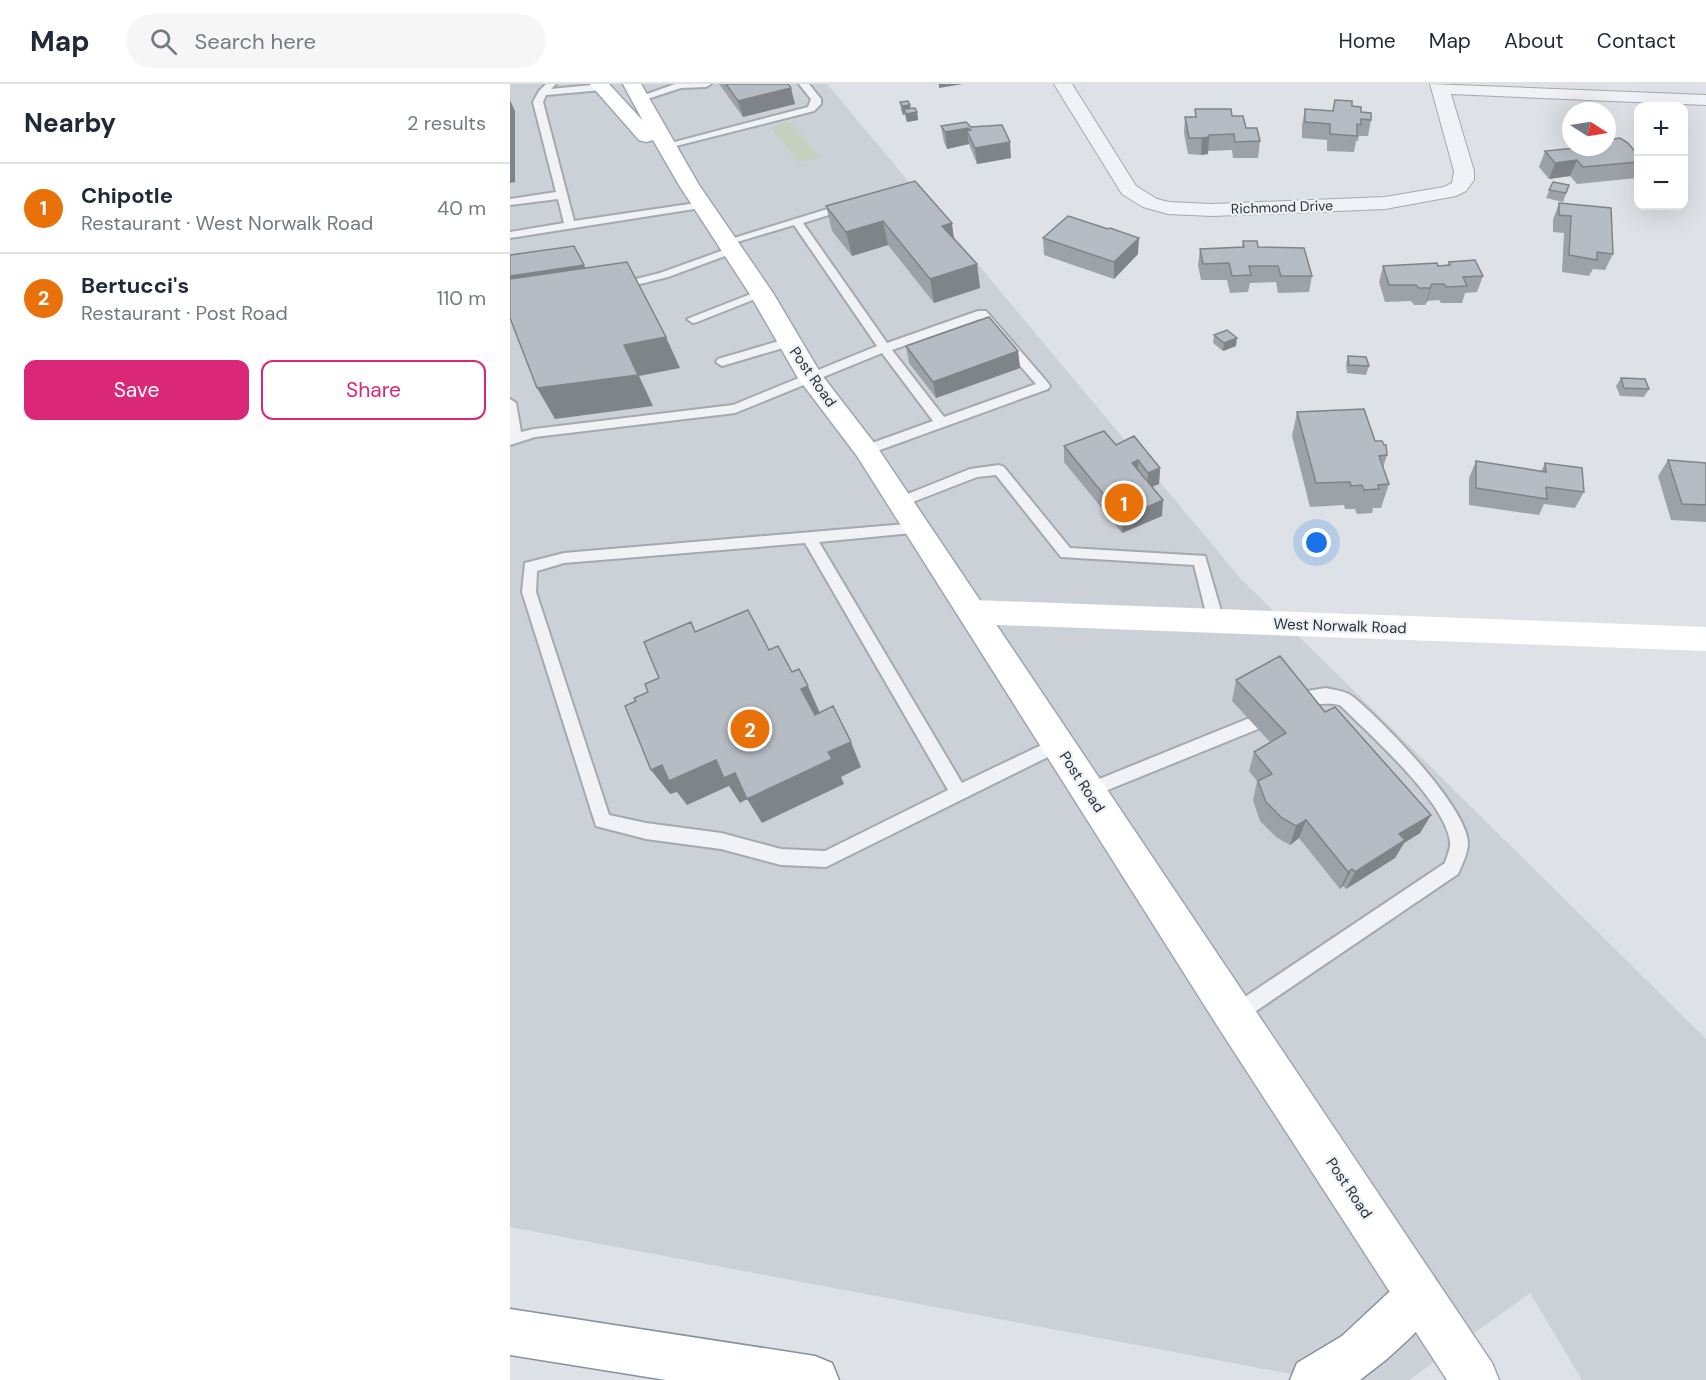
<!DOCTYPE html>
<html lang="en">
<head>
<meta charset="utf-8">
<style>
	body { margin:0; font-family:"DM Sans",sans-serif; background:#f6f6f7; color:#1f2937 }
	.controls { position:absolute; right:18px; top:18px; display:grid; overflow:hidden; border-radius:12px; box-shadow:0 6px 24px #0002 }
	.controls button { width:54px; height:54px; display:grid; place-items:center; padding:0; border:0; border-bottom:2px solid #e0e1e3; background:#fff; color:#1f2937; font:30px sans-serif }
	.compass { position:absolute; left:1052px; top:18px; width:54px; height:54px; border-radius:50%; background:#fff; box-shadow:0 6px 24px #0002; rotate:102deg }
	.you { position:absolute; left:807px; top:459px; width:21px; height:21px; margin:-15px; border:4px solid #fff; border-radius:50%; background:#1a73e8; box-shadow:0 0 0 9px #1a73e833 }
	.badge { display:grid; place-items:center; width:39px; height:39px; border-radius:50%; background:#db2777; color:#fff; font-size:20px; font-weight:700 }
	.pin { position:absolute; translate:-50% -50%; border:3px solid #fff; box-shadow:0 2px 6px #0006 }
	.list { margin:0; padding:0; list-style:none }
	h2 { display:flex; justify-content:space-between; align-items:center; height:78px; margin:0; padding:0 24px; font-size:26px }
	h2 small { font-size:20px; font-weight:400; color:#747a83 }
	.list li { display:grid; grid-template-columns:39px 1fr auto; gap:18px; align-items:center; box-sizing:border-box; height:90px; padding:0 24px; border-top:2px solid #e0e1e3 }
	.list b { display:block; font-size:22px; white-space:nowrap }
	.list p { margin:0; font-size:20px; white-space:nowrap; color:#747a83 }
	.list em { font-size:20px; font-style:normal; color:#747a83 }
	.actions { display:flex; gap:12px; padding:18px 24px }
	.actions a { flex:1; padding:14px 0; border:2px solid #db2777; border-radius:12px; text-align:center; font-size:21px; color:#db2777 }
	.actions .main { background:#db2777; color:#fff }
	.icon { flex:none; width:33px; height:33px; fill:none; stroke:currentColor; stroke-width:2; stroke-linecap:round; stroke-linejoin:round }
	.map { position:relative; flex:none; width:1196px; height:1296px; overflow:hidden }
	header { display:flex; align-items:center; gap:36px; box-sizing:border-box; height:84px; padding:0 30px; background:#fff; border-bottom:2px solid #e0e1e3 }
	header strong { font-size:28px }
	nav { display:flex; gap:33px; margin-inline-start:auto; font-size:21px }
	.search { width:420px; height:54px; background:#f6f6f7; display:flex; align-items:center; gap:15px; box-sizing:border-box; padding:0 21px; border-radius:33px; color:#747a83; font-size:22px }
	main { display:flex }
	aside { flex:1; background:#fff }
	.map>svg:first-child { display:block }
	.built { fill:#ccd1d8 }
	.green { fill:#c5d0bf }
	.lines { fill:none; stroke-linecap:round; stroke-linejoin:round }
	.service-casing { stroke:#a4a9b0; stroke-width:4 }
	.minor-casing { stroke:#a4a9b0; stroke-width:2 }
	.primary-casing { stroke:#9ea7b1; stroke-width:3 }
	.motorway-casing { stroke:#86919c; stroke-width:3 }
	.service { fill:#f0f2f5; fill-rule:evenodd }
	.minor { fill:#f0f2f5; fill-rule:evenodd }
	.secondary { fill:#fff; fill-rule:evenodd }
	.primary { fill:#fff; fill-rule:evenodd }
	.motorway { fill:#fff; fill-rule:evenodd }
	.wall { fill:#9ca2a8 }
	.shaded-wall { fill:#7f8488 }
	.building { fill:#b5bcc3; stroke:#7f8488; stroke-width:1.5 }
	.labels { text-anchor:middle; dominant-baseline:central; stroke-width:4.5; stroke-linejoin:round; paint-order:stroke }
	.far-street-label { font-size:14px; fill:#28313c; stroke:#edf1f4 }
	.street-label { font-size:15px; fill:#28313c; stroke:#edf1f4 }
</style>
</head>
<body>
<header>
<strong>Map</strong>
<div class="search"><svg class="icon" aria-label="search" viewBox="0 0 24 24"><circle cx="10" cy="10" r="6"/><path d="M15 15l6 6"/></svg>Search here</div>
<nav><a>Home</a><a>Map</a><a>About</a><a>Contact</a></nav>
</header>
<main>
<aside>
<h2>Nearby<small>2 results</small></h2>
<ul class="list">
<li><span class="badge" style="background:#e8710a">1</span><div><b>Chipotle</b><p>Restaurant · West Norwalk Road</p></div><em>40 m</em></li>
<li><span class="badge" style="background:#e8710a">2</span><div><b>Bertucci's</b><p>Restaurant · Post Road</p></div><em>110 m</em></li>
</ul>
<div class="actions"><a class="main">Save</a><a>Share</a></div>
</aside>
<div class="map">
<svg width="1196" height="1296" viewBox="0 0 1196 1296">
	<rect width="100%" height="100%" fill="#dee2e6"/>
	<path class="built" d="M0,0H317L731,495L1196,955V1296H1072L1020,1209L899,1296H813L0,1143Z"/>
	<path class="green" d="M277,38L282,39L309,73L307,75L288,78L261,44Z"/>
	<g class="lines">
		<g class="service-casing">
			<path id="service" d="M36,0H46L41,5L92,0L97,3L92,6L36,11L33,18L64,137L193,118L198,121L197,123L0,154V148L54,139L48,115L0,121V115L46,108L23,18L29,7Z
				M165,0H201L196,3L171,4L131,17L126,14Z
				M289,0H299L311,15V20L304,27L158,64L153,61L298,23L301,15Z
				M337,119L341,120V124L293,139L377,259L468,227H476L538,299L540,302L538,305L356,371L349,366L351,363L423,337L372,269L225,329L25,353L0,361V315L6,319L11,348L24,345L223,321L367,262L284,141L217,161L211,158ZM470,235L526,300L434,333L382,266Z
				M222,163L226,164V168L158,193L106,206L100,203L102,201L150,189Z
				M251,206L257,209L255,211L187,238L183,239L177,235Z
				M279,254L285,258L283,261L212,282L206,278L208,275Z
				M489,381L494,383L560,464L695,472L714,537L711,541H701L698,537L684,481L551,473L486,391L467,393L390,423L383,418L385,415L460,385Z
				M408,439L413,440L415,444L413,448L309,458L452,699L548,653L554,655L556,660L554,665L316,783L271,781L211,765L136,755L86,742L12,508L15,479L54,469ZM295,459L438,706L315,767L271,765L211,749L136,739L99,731L26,508L27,487L54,479Z
				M816,604C824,606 836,607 842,612C871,635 957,723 958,759C958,769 952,781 948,790L724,942L717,939L714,932L717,925L935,779C937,772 941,764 940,757C934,716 860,651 830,621C812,617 792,624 778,620L776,615L778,610Z
				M742,633L748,635L750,640L748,645L578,714L572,712L569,707L572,702Z"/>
		</g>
		<g class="minor-casing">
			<path id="minor" d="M544,0H562L626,102L647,115L659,118L702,120L875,113L934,103L942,99L944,87L920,0L1196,11V21L941,10L964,87V96L961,100L956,107L946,112L875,125L702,132L658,130L633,123L612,110Z"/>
		</g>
		<g class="primary-casing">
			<path id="primary" d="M80,0H99L133,37L113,0H131L189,101L263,209L311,290L365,360L982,1279L989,1296H937L710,946L347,372L288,294L239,209L169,101L143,56L136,58L129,56Z"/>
		</g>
		<g class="motorway-casing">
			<path id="motorway" d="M909,1188L925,1195L932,1211L925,1227L901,1253L877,1275L850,1296H780L787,1279L832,1252L893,1195Z
				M0,1225L305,1272L322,1279L329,1296H156L0,1271Z"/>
		</g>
		<use href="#service" class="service"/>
		<use href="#minor" class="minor"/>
		<path class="secondary" d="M463,516L1196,543V567L463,540L452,536L448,528L452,520Z"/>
		<use href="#primary" class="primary"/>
		<use href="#motorway" class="motorway"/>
	</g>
	<path class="wall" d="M209,0H278L285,20L233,33Z
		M390,18L407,28L408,36L397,38L395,30L393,31L391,26Z
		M842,22L861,36L858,52H849L848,57H846L844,68L817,67V56L792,54V41L795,25L823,27Z
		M685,25L722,32L750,57L748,74H723L722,66L698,67V70L691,71L678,70L674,49L675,33H685Z
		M431,42L461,43L501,74L467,80L459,60L437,65L434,58Z
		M1035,67L1128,71V92L1127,94L1067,100L1060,92L1039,95L1029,83Z
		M1043,98L1059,101L1053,118L1036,114Z
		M1049,119L1103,170L1095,186L1083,185L1079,192L1052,188L1054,149L1043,148V136Z
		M316,122L444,155L467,180L470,204L424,219L378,161L342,172L322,147Z
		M533,154L628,170L604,195L534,171Z
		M733,157L748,163L802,192L799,208L768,209L766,198L740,199L738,208L720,209L717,196H691L688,181L690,165L732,163Z
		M939,178L973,192L967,208L955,209L952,219H931L929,216L917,217L915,221H904L901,217L875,218L869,198L873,182H937Z
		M704,251L726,262L713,267L703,259Z
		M396,262L508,267L510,284L426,314L399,279Z
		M838,272L859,282L856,291L837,289L836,280Z
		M1111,294L1139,305L1134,313L1110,312L1106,302Z
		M787,328L865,357L877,371L873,384L879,400L871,424H863L862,429L847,430L845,425H835L834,421L800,423L782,352Z
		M606,361L650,384L649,400L642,403L652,432L612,449L554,378V362Z
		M1158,376L1196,379V438L1161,436L1148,392Z
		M966,377L1031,388L1035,379L1074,408L1065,424L1034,420L1029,431L959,421V394Z
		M726,596L815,628L921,731L910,749L894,759L885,774L836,805L833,802L830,805L789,754L780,761L766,753L750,737L743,716L747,697L739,687L744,668L760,658L722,617Z"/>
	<path class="shaded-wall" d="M429,0H453L429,4Z
		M281,4L285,20L233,33L228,17Z
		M0,16L5,27V98L0,99Z
		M400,21L401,29L407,28L408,36L397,38L394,25L395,30L393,31L392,22Z
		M458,44L459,51L457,47L459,60L437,65L435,48Z
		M699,53L698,70L691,71L692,54Z
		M500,58L501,74L467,80L465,64Z
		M1067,76L1060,92L1039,95L1045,79Z
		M373,137L378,161L342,172L336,148Z
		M442,139L445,163L432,142Z
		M629,154L628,170L604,195V178Z
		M467,180L470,204L424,219L420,195Z
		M74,181L82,198L0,210V192Z
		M922,200L917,217L915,221L920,204Z
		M156,253L170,284L129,292L143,322L45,335L27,304L114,261Z
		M727,254L726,262L713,267L714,259Z
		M508,267L510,284L426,314L423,298Z
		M628,376V393L622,379Z
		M650,384L649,400L637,405L638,389Z
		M653,416L652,432L612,449L613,434Z
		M298,602L310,629L303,632L291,605Z
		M341,658L351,683L331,693L334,700L252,739L237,715L230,719L219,702L177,721L167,708L160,710L141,686L152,681L206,676L225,689L318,668Z
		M921,731L910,749L894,759L885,774L836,805L845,788L889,750Z
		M796,736L789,754L780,761L786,742Z
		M842,785L833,802L830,805L838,788Z"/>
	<path class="building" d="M216,0H278L281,4L228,17Z
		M825,16L842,17V22L851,23V28L861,29V36L851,35V41L847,40V52L820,50V40L795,38V25L823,27Z
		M398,17L400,21L392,22L390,18Z
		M405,24L407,28L396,30L394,25Z
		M685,25H721L722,32H733L736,44H747L750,57L725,58L724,50L699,51V53L692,54H679L675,33H686Z
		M456,38L461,43L492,41L500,58L465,64L457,47L461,46L458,44L435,48L431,42Z
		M1110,54L1118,59L1128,71V78L1073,83L1067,76L1045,79L1035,67L1075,63H1097V56Z
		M405,97L442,139L432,142L467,180L420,195L373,137L336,148L316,122Z
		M1043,98L1059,101L1056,109L1039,106Z
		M1049,119L1101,124L1103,170L1087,168V176L1059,171L1061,132L1049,131Z
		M558,132L598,145L600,144L629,154L604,178L533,154Z
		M733,157H747L748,163L794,164L802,192H771L768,182H739L741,191L722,192L719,179L693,180L690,165L734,163Z
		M64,162L74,181L0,192V171Z
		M965,176L973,192L953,193L957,202L936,203L934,200H922L920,204H909L906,201H879L873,182L927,179L928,182L940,181L939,178Z
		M117,178L156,253L114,261L128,291L27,304L0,234V195Z
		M479,233L508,267L423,298L396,262Z
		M717,246L727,254L714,259L704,251Z
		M838,272L856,273L859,282L839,281Z
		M1111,294L1135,295L1139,305L1114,304Z
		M854,325L865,357H872L874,361H876L877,371L869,372L879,400L868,401L869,405L854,406L852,401L841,402L840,398L806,399L787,328Z
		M594,347L606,361L624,352L650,384L638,389L628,376L622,379L653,416L613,434L554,362Z
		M1158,376L1196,379V421L1172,420Z
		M966,377L1036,388L1035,379L1072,384L1074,408L1036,403L1037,415L966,404Z
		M238,526L259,566L268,562L282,588L289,585L298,602L291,605L305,631L323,622L341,658L318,668L322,675L237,715L225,689L214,694L206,676L159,697L152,681L141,686L115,622L126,617L124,614L138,608L135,600L149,594L134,558L181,538L185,548Z
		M770,572L815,628L825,623L921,731L889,750L895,756L845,788L842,785L838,788L796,736L786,742L772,734L756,718L748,697L762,690L744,668L776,649L726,596Z"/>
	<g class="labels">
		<g class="far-street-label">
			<text transform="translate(772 123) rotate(-2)">Richmond Drive</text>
		</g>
		<g class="street-label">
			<text transform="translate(303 293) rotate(55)">Post Road</text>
			<text transform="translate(830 542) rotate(2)">West Norwalk Road</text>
			<text transform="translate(572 698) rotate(57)">Post Road</text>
			<text transform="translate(839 1104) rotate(56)">Post Road</text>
		</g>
	</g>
</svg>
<div class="controls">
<button>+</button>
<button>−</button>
</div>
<svg class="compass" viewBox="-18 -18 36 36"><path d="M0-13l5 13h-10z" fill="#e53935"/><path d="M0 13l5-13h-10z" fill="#747a83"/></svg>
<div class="you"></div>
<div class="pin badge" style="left:614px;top:419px;background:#e8710a">1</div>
<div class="pin badge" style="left:240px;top:645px;background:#e8710a">2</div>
</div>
</main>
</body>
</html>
